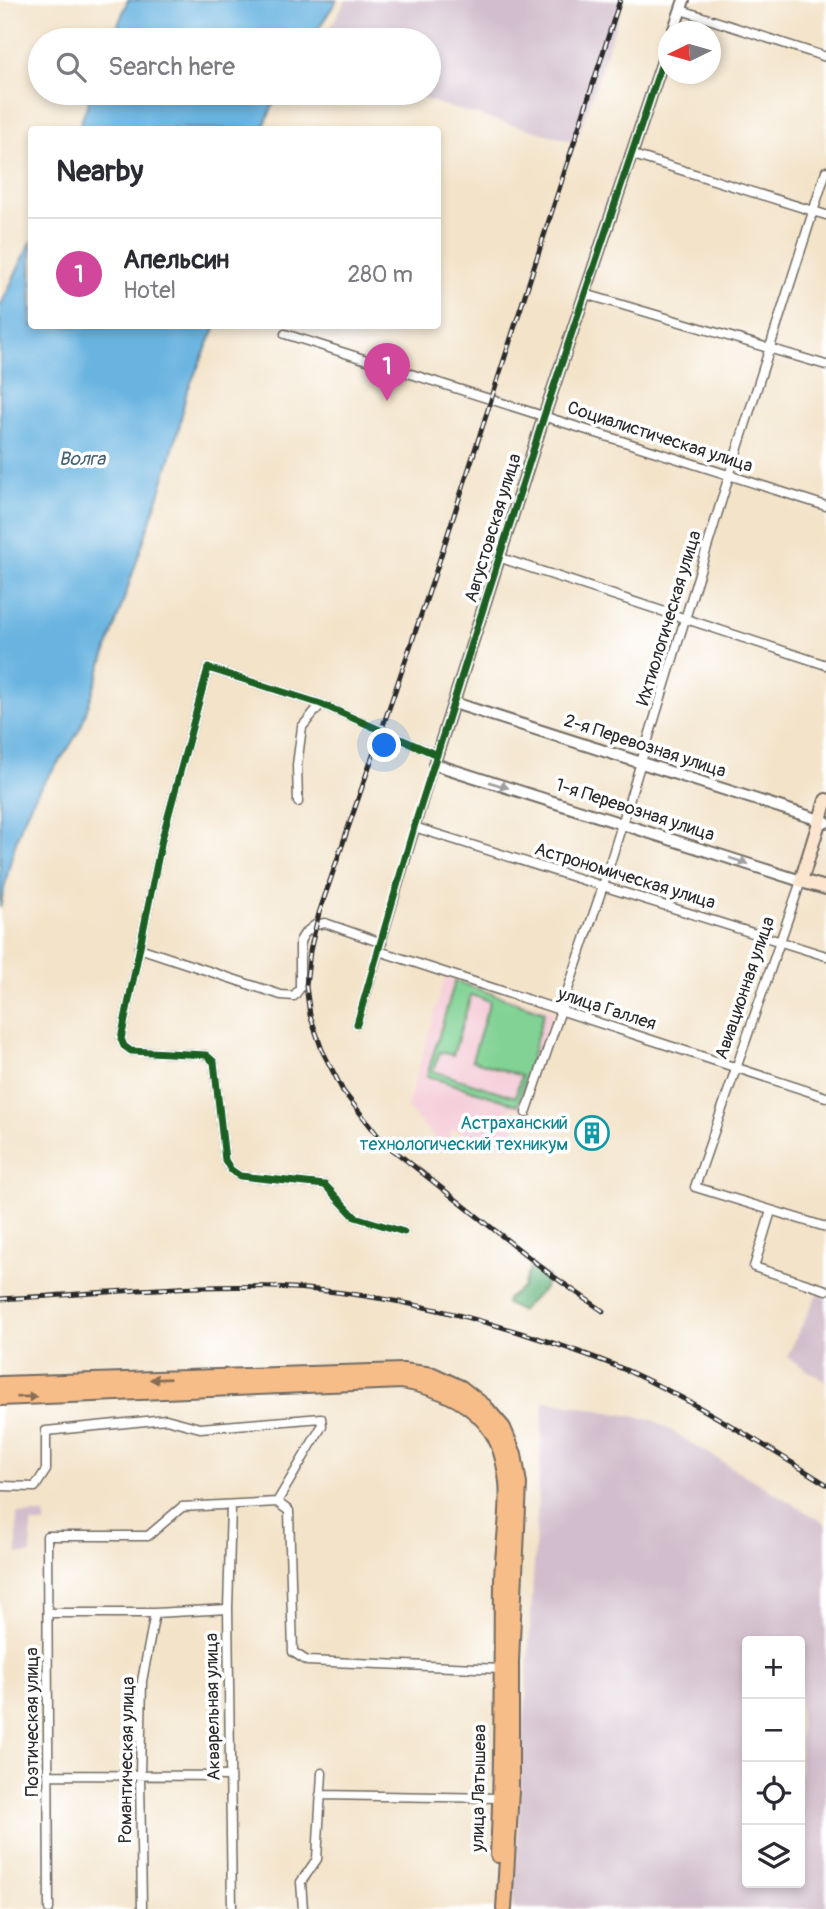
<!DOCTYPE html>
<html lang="en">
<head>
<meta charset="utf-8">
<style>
	body { margin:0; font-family:Pangolin,sans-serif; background:#f7f7f7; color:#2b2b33 }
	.controls { position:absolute; right:21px; bottom:21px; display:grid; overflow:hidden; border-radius:7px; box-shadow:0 4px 10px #0003 }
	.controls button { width:63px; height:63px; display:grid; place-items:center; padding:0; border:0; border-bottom:2px solid #e1e1e2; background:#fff; color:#2b2b33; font:35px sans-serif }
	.compass { position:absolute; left:658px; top:21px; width:63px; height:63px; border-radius:50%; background:#fff; box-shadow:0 4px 10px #0003; rotate:265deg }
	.you { position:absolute; left:385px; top:746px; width:24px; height:24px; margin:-18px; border:5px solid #fff; border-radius:50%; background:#1a73e8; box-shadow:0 0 0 10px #1a73e833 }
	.badge { display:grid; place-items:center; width:46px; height:46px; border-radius:50%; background:#111827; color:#fff; font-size:23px; font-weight:700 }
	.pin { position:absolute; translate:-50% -58px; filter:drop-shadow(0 2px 4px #0008) }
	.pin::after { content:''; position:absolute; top:37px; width:24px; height:21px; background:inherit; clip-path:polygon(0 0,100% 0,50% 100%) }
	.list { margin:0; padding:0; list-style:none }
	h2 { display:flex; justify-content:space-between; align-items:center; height:91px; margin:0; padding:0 28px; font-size:30px }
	h2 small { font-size:23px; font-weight:400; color:#7c7c81 }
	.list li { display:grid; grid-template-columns:46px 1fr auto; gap:21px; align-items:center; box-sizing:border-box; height:112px; padding:0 28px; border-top:2px solid #e1e1e2 }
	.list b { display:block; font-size:26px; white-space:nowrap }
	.list p { margin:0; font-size:23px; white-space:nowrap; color:#7c7c81 }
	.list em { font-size:23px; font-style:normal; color:#7c7c81 }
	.icon { flex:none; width:38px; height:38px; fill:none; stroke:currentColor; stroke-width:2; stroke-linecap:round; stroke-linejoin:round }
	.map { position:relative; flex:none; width:826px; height:1909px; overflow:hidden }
	.search { position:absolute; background:#fff; box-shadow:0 4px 10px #0003; left:28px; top:28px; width:413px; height:77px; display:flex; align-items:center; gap:18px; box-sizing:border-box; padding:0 24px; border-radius:38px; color:#7c7c81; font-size:26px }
	.panel { position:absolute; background:#fff; box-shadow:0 4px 10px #0003; left:28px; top:126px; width:413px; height:203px; border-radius:7px }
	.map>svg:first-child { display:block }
	.built { fill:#f5cfda }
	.industrial { fill:#d1bdcb; fill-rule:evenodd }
	.green { fill:#81d294; stroke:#567e60; stroke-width:2; fill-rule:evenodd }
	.forest { fill:#68b47e; stroke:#4a7054; stroke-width:2 }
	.water { fill:#67b3e0; stroke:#496f86; stroke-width:2 }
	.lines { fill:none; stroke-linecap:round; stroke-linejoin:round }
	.minor-casing { stroke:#716b62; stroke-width:11 }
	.tertiary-casing { stroke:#716b62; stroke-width:14 }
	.secondary-casing { stroke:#716b62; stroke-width:16 }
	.trunk-casing { stroke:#716b62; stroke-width:18 }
	.minor { stroke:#fff; stroke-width:8 }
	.tertiary { stroke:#fff; stroke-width:10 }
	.secondary { stroke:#fce5cf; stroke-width:12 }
	.trunk { stroke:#f7bd88; stroke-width:14 }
	.rail-casing { stroke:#2b2b2b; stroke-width:5 }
	.rail { stroke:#fff; stroke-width:2.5; stroke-dasharray:8; stroke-linecap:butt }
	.cycleway-casing { stroke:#fff; stroke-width:11 }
	.cycleway { stroke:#1b5e20; stroke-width:7 }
	.oneway { fill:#a0a0a0 }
	.oneway2 { fill:#876d55 }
	.labels { text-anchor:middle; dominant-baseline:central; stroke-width:7; stroke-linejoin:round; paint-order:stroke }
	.street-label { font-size:18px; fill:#2b2b2b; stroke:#fff }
	.culture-label { font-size:18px; fill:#0d838f; stroke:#fff; text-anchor:end }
	.water-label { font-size:19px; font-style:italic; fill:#436173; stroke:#fff }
</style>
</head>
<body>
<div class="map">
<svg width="826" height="1909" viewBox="0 0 826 1909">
	<rect width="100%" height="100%" fill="#fff"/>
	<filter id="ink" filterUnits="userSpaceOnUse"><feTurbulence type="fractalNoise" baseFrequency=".0143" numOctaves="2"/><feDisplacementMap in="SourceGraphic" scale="14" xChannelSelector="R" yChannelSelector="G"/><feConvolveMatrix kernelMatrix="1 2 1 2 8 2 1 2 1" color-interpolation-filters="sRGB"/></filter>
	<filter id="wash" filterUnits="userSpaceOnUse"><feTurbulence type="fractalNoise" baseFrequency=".00686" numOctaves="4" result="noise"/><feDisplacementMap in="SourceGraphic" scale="28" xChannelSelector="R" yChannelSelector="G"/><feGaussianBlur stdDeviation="1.57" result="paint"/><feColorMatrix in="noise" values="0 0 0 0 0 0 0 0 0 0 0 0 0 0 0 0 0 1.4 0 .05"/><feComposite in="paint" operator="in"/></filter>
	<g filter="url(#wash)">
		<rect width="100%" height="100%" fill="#f3e3c9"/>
		<path class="built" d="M445,977L553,1011L522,1107L521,1109L510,1107L509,1112L519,1116L509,1148L452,1129L446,1150L407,1108Z"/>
		<path class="industrial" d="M346,0H624L576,142L451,108L408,93H429V40H323Z
			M817,1294L826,1297V1382L787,1357Z
			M544,1400L653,1420L826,1524V1909H513ZM747,1641H800V1883H747Z
			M17,1514H45V1524H31V1554H17Z"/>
		<path class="green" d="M455,981L544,1012L518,1105L427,1076ZM471,995L490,1001L472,1060L521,1076L515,1097L433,1071L440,1052L453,1055Z"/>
		<path class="forest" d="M530,1268L548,1276L544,1289L520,1311L506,1304L507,1299L522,1288Z"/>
		<path class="water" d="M128,0H337L311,40H112Z
			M92,93H278L263,129H78Z
			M31,241L32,326H216L186,394L179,428L161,489L82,724C71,749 53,768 38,791C16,827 9,867 0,908V307Z"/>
	</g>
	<g filter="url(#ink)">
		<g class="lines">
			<g class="minor-casing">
				<path id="minor" d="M681,10L826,57
					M630,154L826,215
					M585,294L826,365
					M285,334L826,506
					M501,558L826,665
					M298,802L297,765L302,727L321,704
					M414,827L826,956
					M801,881L695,1187L826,1227
					M139,948L281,995L294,996L300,988V941L305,933L315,925L325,923L382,943
					M379,951L826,1097
					M357,1024L434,764
					M526,1113L603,886L729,476L826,171
					M771,1211L754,1267L826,1290
					M404,1232L355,1217L325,1185L240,1176L231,1170L225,1160L214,1062L206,1055L131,1051L124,1046L121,1039L162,839L208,668L321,704L437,755
					M1,1486L35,1487L46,1470V1431L166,1419L200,1428L321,1418L322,1426L277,1502
					M231,1506L228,1609L232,1909
					M48,1613H155L228,1609
					M48,1775L230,1776
					M320,1795L499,1798
					M49,1909L47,1536H148L182,1507L277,1502L289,1511L293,1652L307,1661L501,1669
					M142,1909L140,1776L142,1681L155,1613
					M303,1909L301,1882L317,1859L322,1773"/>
			</g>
			<g class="tertiary-casing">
				<path id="tertiary" d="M673,32L684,0
					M668,45L544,416L434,764L801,881
					M454,703L826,822"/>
			</g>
			<g class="secondary-casing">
				<path id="secondary" d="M826,800L801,881L826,888"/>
			</g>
			<g class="trunk-casing">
				<path id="trunk" d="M0,1384L403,1371L433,1375L461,1388L484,1406L503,1428L514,1454L519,1484L511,1662V1791L504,1909
					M0,1398L402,1381C436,1387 472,1400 492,1432C501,1446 505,1465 507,1482C510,1511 502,1552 502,1583C501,1674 503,1765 498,1855"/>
			</g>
			<use href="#minor" class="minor"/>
			<use href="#tertiary" class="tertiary"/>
			<use href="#secondary" class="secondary"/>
			<use href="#trunk" class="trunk"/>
			<g class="rail-casing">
				<path id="rail" d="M0,1299C105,1294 212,1280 317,1290C392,1297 463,1314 534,1337C566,1347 598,1358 628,1371C698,1403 762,1444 826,1484
					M603,1311L550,1274L382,1141L343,1091L322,1050L310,1015L306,986L310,951L319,913L434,577L620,0"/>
			</g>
			<use href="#rail" class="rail"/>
			<g class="cycleway-casing">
				<path id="cycleway" d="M357,1024L414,827L544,416L668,45
					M404,1232L355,1217L325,1185L240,1176L231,1170L225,1160L214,1062L206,1055L131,1051L124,1046L121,1039L162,839L208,668L321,704L437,755"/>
			</g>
			<use href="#cycleway" class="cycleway"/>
		</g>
		<defs><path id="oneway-solid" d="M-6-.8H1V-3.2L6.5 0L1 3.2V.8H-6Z" transform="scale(1.75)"/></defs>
		<g class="oneway">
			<use href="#oneway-solid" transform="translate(499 785) rotate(17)"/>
			<use href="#oneway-solid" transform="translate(739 861) rotate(18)"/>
		</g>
		<g class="oneway2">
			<use href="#oneway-solid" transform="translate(160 1379) rotate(178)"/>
			<use href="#oneway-solid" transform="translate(27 1397) rotate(-1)"/>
		</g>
	</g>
	<defs>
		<g id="building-ring" transform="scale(1.75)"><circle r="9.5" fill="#fff" stroke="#0f9aa8" stroke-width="1.5"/><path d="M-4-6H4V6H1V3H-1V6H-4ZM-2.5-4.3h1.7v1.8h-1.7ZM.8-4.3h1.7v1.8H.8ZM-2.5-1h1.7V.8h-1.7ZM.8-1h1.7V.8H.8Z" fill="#0f9aa8"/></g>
	</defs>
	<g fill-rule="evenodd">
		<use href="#building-ring" x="592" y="1133"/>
	</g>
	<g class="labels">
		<g class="street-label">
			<text transform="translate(660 437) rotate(18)">Социалистическая улица</text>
			<text transform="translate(493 528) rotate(-73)">Августовская улица</text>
			<text transform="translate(669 618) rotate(-73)">Ихтиологическая улица</text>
			<text transform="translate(645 746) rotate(18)">2-я Перевозная улица</text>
			<text transform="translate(635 810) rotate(18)">1-я Перевозная улица</text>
			<text transform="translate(625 876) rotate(17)">Астрономическая улица</text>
			<text transform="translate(745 988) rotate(-71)">Авиационная улица</text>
			<text transform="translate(607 1009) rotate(18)">улица Галлея</text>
			<text transform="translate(213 1707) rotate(-91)">Акварельная улица</text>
			<text transform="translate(32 1722) rotate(-90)">Поэтическая улица</text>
			<text transform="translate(127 1760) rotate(-89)">Романтическая улица</text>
			<text transform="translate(479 1788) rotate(-89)">улица Латышева</text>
		</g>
		<g class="culture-label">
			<text x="568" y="1123">Астраханский<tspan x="568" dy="21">технологический техникум</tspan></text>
		</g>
		<g class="water-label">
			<text x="82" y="459">Волга</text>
		</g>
	</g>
</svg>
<div class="controls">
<button>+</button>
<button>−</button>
<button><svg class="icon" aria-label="locate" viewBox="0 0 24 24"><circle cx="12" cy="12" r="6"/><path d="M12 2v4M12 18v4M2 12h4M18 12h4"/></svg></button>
<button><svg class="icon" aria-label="layers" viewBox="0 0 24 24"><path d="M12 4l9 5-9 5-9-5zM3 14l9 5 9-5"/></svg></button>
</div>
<svg class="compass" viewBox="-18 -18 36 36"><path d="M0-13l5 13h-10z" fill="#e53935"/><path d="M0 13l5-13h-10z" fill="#7c7c81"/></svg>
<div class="you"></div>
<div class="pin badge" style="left:387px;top:401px;background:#d1479c">1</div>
<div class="search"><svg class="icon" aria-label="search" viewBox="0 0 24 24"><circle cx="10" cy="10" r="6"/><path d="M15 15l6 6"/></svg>Search here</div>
<section class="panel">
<h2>Nearby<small></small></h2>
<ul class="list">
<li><span class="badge" style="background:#d1479c">1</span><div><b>Апельсин</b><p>Hotel</p></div><em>280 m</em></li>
</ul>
</section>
</div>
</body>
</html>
